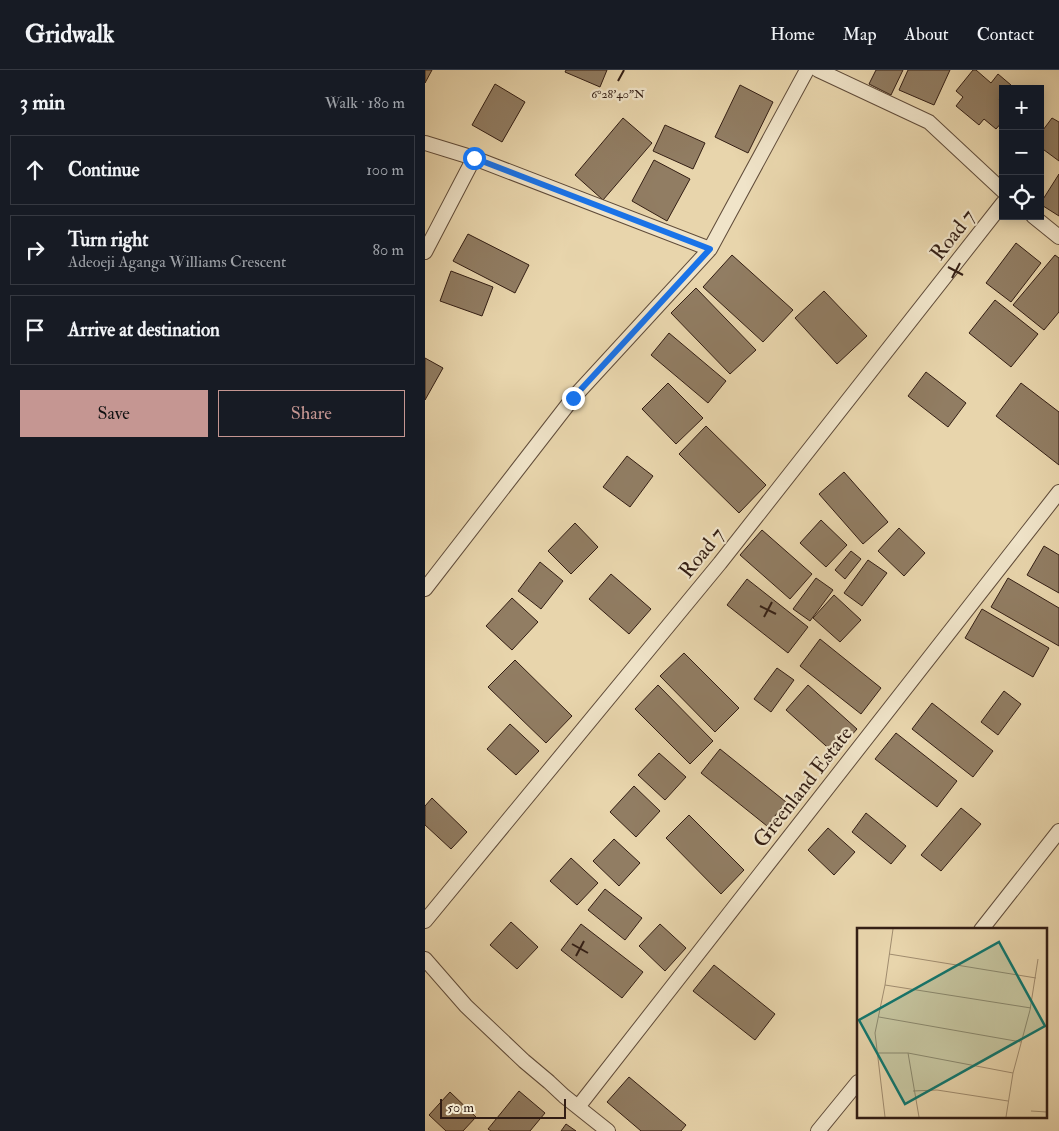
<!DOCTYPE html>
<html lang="en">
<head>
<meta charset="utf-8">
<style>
	body { margin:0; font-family:"IM FELL Double Pica",serif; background:#20242c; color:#f1f3f6 }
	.controls { position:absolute; right:15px; top:15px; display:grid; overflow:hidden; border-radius:0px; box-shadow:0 2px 12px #0003 }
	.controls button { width:45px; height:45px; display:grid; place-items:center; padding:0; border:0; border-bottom:1px solid #363941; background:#171b24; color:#f1f3f6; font:25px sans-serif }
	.scale { position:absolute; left:15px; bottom:12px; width:126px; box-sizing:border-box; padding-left:5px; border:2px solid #331e14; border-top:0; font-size:14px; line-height:18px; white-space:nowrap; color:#331e14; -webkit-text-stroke:4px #f0e4c9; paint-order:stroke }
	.stop { position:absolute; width:15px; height:15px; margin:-11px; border:4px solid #1a73e8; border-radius:50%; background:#fff }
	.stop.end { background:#1a73e8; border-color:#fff; box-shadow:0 1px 5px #0008 }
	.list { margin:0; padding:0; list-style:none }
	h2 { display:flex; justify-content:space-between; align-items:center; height:65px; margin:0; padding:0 20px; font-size:21px }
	h2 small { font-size:16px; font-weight:400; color:#9ea1a6 }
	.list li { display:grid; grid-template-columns:32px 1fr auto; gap:15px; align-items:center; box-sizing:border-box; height:70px; margin:0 10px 10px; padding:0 10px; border:1px solid #363941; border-radius:0px }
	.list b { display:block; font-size:19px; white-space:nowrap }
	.list p { margin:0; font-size:16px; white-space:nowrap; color:#9ea1a6 }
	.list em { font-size:16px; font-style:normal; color:#9ea1a6 }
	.actions { display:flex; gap:10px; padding:15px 20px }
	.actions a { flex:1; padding:11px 0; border:1px solid #c59692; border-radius:0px; text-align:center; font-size:18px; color:#c59692 }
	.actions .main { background:#c59692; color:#111 }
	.icon { flex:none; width:28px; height:28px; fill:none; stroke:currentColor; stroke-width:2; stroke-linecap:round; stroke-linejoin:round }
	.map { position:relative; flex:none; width:634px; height:1061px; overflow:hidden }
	header { display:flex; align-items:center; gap:30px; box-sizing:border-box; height:70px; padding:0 25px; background:#171b24; border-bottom:1px solid #363941 }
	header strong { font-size:24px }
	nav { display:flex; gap:28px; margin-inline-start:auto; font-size:18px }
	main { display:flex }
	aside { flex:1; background:#171b24 }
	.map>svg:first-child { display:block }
	.building { fill:#917d63; stroke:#331e14 }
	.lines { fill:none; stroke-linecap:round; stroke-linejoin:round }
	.street-casing { stroke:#604c3a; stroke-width:16 }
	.street { stroke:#f0e4c9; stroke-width:14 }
	.route { stroke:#1a73e8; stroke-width:6 }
	.ticks { fill:none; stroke:#331e14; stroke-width:2 }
	.labels { text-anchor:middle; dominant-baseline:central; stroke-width:4.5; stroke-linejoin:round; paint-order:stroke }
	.street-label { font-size:21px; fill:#331e14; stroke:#f0e4c9 }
	.inset-road { fill:none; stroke:#a08c6f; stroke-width:1 }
	.view { fill:#0f766e; fill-opacity:0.15; stroke:#0f766e; stroke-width:2.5 }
	.inset-edge { fill:none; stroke:#331e14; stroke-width:2.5 }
	.ticks-label { font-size:12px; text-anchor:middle; fill:#331e14; stroke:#f0e4c9; stroke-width:4.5; stroke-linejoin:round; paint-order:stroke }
</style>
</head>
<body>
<header>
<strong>Gridwalk</strong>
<nav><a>Home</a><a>Map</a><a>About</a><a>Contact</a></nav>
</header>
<main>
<aside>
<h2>3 min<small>Walk · 180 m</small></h2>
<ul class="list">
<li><svg class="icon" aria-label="ahead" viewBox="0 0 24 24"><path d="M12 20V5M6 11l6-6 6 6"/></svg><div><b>Continue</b></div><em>100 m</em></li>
<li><svg class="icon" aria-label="right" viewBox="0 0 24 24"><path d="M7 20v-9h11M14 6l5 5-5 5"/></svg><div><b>Turn right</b><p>Adeoeji Aganga Williams Crescent</p></div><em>80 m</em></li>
<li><svg class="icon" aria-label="arrive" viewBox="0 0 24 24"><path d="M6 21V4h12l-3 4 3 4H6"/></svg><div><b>Arrive at destination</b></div></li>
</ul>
<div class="actions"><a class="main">Save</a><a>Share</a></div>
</aside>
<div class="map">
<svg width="634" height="1061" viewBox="0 0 634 1061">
	<rect width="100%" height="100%" fill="#e8d5ac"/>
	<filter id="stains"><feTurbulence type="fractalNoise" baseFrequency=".004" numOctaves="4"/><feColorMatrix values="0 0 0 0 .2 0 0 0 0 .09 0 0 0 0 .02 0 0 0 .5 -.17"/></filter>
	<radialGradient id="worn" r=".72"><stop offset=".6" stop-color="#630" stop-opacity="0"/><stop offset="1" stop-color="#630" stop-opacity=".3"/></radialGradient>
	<path class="building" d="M0,0H7L0,13Z
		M141,0H182L175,17L140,2Z
		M451,0H478L466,25L444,14Z
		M483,0H525L509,35L474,20Z
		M548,0H551L566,13L573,4L586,15L583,19H578V25L574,30L578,33V51L571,59L559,49L554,55L531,36L538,27L531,21Z
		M70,14L100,32L77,72L47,55Z
		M315,15L348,32L323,83L290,67Z
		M198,48L227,73L178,130L150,105Z
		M627,48L634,52V91L615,77V64Z
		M240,55L280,73L268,99L228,81Z
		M229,90L265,109L242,151L207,131Z
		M634,104V146L615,134Z
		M43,164L104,195L90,223L28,191Z
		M591,173L616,193L586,232L561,213Z
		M307,185L368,240L338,272L278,217Z
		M630,185L634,188V242L619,260L588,235Z
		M26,201L68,217L57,246L15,231Z
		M271,218L331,280L305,304L246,243Z
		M399,221L442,266L412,294L370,248Z
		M570,230L613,264L586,297L544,263Z
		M244,263L301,311L283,333L226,285Z
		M0,288L18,298L0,330Z
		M501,302L541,333L523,357L483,326Z
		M243,313L278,348L251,374L217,339Z
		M596,313L634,342V395L571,346Z
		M281,356L341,415L314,443L254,384Z
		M202,386L228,406L205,437L178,417Z
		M419,402L463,452L438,474L394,424Z
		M396,450L422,475L401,497L375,473Z
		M150,453L173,477L146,504L123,481Z
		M474,458L500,483L479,506L453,481Z
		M337,460L387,504L365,529L315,485Z
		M619,476L634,485V523L602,505Z
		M426,481L436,489L420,509L410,500Z
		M443,490L462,503L437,536L419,523Z
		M115,492L138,511L116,539L93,521Z
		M186,504L226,539L204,564L164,529Z
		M391,508L408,520L385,551L368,539Z
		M583,508L634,538V576L566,537Z
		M322,509L383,557L363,583L302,535Z
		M409,525L436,550L415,572L388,548Z
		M87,528L113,552L87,580L61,556Z
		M557,539L624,578L608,607L540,568Z
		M395,569L456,618L436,644L375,596Z
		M259,583L314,638L290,662L235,606Z
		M90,590L147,646L121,673L63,617Z
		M352,598L369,610L346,642L329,629Z
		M233,615L288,671L265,694L210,639Z
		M383,615L432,659L410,684L361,640Z
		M579,621L596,634L573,665L556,652Z
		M507,633L568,681L548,707L487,659Z
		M85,654L114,681L91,705L62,679Z
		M471,663L532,711L512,737L450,689Z
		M295,679L361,732L342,756L276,703Z
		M234,683L261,707L240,730L213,705Z
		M209,716L235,741L211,767L185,742Z
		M7,728L42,762L26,779L0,755V736Z
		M536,738L556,754L516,801L496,785Z
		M441,743L481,776L466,794L427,762Z
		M264,745L319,800L296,824L241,768Z
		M403,758L430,782L409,805L383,780Z
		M189,769L215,793L194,816L168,791Z
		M146,788L173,813L152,835L125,811Z
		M180,819L217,848L200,870L163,840Z
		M86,852L113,877L92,899L65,875Z
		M156,854L218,902L197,928L136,880Z
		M235,854L261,878L240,901L214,876Z
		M289,895L350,944L330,970L268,921Z
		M204,1007L261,1055L256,1061H216L182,1032Z
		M94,1021L120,1043L105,1061H66L63,1059Z
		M25,1022L51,1047L38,1061H21L4,1045Z
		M141,1054L151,1061H136Z"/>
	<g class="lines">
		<g class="street-casing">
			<path id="street" d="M393,0L504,52L578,121
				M0,73L49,88L285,179
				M608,146L634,167
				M0,182L49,88
				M0,519L148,328L285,179L382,0
				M0,851L295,493L578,133
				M556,860L634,761
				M0,889L41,936L99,991L124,1012L139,1026L183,1061
				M153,1037L634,422
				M393,1061L433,1012"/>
		</g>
		<use href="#street" class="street"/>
	</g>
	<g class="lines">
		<path class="route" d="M49,88L285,179L148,328"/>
	</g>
	<path class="ticks" d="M193,11L199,0M523,197L538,205M527,208L535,193M335,536L351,544M339,547L347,532M147,874L163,883M151,886L159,871"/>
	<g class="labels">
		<g class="street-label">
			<text transform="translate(528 165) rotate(-52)">Road 7</text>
			<text transform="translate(277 483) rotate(-51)">Road 7</text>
			<text transform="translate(378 717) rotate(-52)">Greenland Estate</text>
		</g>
	</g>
	<g transform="translate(432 858)">
		<rect width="190" height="190" fill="#e8d5ac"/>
		<path class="inset-road" d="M32,26L179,50M28,57L36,1M22,89L164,114M20,125H51L156,145M51,125L62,189M56,163L80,162L151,173M174,183L190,184M28,189L18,105L28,57L174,80M149,189L156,145L173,82L181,31"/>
		<path class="view" d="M142,14L188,98L48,176L2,92Z"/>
		<rect width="190" height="190" class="inset-edge"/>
	</g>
	<g class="ticks-label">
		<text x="193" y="28">6°28'40"N</text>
	</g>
	<rect width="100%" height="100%" filter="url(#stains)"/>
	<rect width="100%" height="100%" fill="url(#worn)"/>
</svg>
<div class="controls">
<button>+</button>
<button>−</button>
<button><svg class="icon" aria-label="locate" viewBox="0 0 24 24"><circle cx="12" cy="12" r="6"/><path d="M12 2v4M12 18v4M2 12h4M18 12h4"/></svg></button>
</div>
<div class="scale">50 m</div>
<div class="stop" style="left:49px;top:88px"></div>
<div class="stop end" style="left:148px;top:328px"></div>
</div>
</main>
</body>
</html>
